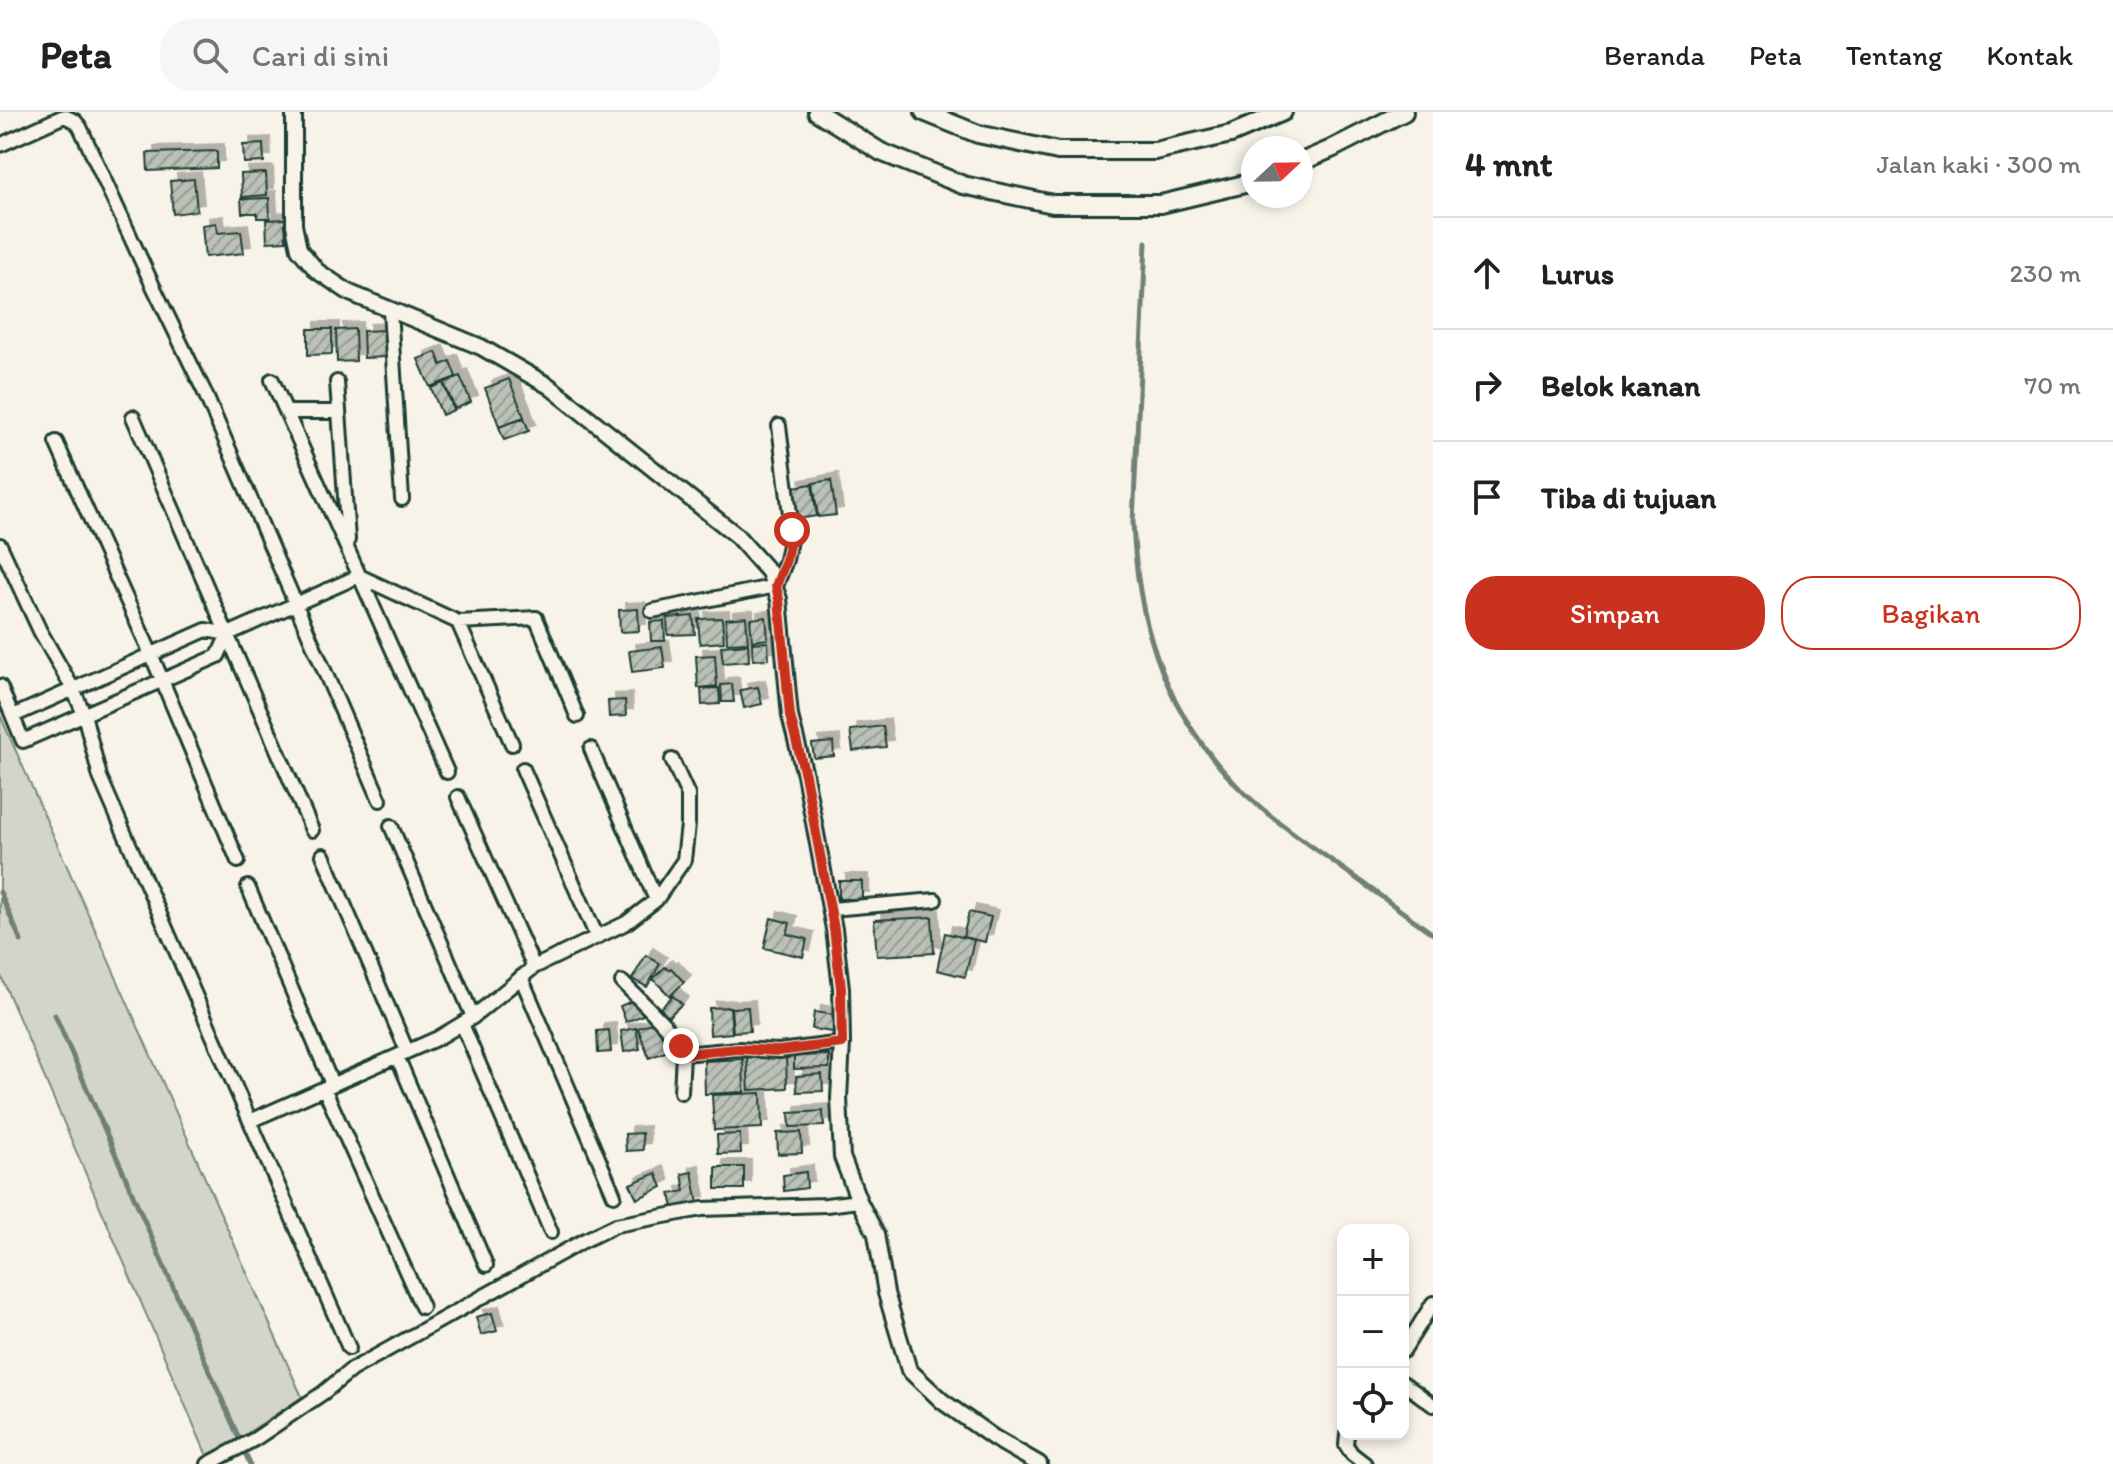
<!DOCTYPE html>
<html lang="id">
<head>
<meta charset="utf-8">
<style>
	body { margin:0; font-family:Itim,sans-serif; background:#f6f6f6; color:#202124 }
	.controls { position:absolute; right:24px; bottom:24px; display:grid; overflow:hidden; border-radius:16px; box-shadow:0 4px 12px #0003 }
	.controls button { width:72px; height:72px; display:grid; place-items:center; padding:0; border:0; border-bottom:2px solid #e0e0e0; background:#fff; color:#202124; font:40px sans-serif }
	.compass { position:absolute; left:1241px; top:24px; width:72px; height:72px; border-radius:50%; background:#fff; box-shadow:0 4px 12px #0003; rotate:68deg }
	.stop { position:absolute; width:24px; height:24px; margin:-18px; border:6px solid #c8321e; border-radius:50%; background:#fff }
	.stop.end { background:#c8321e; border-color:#fff; box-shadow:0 2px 8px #0008 }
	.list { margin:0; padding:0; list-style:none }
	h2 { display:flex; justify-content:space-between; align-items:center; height:104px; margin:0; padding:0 32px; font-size:34px }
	h2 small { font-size:26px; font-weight:400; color:#757577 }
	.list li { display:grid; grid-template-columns:52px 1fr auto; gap:24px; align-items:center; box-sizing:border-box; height:112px; padding:0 32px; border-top:2px solid #e0e0e0 }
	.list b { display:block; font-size:30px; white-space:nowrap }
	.list em { font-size:26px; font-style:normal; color:#757577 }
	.actions { display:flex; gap:16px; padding:24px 32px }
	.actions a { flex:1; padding:18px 0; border:2px solid #c8321e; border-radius:32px; text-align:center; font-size:28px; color:#c8321e }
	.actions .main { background:#c8321e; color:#fff }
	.icon { flex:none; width:44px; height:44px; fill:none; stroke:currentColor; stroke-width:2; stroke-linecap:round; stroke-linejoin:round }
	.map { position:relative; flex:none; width:1433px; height:1352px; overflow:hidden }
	header { display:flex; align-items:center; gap:48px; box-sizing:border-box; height:112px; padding:0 40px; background:#fff; border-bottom:2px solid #e0e0e0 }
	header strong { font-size:38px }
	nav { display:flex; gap:44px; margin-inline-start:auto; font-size:28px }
	.search { width:560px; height:72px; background:#f6f6f6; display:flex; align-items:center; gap:20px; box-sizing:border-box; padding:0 28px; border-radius:32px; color:#757577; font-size:30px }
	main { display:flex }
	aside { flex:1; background:#fff }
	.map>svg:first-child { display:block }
	.park { fill:#d3d5ca; stroke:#79897f; stroke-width:2 }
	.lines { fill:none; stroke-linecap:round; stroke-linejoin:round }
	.stream { stroke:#6f8077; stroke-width:5 }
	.building { fill:url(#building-hatch); stroke:#1f3d34; stroke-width:2; filter:url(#shadow) }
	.minor-casing { stroke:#1f3d34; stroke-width:18 }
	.tertiary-casing { stroke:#1f3d34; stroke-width:20 }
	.secondary-casing { stroke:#1f3d34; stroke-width:22 }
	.minor { stroke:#f7f3e8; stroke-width:12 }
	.tertiary { stroke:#f7f3e8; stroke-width:14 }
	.secondary { stroke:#f7f3e8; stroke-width:16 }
	.route { stroke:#c8321e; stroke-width:10 }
</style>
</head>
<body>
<header>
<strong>Peta</strong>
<div class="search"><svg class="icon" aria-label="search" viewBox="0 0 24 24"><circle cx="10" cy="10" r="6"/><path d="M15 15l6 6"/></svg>Cari di sini</div>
<nav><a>Beranda</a><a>Peta</a><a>Tentang</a><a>Kontak</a></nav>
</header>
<main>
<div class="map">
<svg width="1433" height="1352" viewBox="0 0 1433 1352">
	<defs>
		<pattern id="building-hatch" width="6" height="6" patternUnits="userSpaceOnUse" patternTransform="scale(2)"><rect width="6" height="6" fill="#bbc1b6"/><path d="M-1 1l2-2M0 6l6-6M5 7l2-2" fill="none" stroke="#979e95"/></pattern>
		<filter id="shadow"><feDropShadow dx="7" dy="-7" stdDeviation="0" flood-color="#0004"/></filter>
	</defs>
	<rect width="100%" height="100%" fill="#f7f3e8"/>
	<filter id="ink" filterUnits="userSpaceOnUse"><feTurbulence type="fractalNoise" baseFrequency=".0125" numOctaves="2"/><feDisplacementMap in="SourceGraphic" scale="16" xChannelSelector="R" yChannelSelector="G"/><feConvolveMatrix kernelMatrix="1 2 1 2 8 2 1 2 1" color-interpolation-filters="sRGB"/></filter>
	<g filter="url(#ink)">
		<path class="park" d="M0,603L302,1285L222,1338L207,1344L0,862Z"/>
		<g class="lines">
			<path class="stream" d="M1146,130L1133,410C1137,506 1161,589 1226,662C1254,694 1290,719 1324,743C1360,769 1397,796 1433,822
				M0,780L21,829
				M55,903L250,1352"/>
		</g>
		<path class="building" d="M263,32L264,50L244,51L243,33Z
			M217,39V56L148,59L147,41Z
			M266,61L267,83L242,85L241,62Z
			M194,67L197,99L173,102L170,69Z
			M269,86L270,106H257V101H242L241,87Z
			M285,107L286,129L267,130L266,108Z
			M216,111L218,121L241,119L244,141L205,145L202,113Z
			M308,217H332V242L308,243Z
			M355,217L356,249L337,250L336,218Z
			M386,218L387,245L364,246L363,219Z
			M436,240L441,253L450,249L456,265L430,275L418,247Z
			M460,264L471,290L455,297L444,271Z
			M509,267L524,305L499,314L485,276Z
			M443,271L454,298L442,303L431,276Z
			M524,306L529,319L504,328L499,315Z
			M831,368L836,403L818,405L813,371Z
			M812,372L817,404L797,407L793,375Z
			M638,497L639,519L620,520L619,498Z
			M693,504L695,522L668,523L667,506Z
			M746,505L748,530L727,531L726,507Z
			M766,505L768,527L752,529L750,507Z
			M722,506L724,530L700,532L698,507Z
			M664,509L665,529H651L650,510Z
			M768,530L769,547L753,548L752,531Z
			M748,532L749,549L723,551L721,534Z
			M662,535L665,556L632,560L629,539Z
			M715,543L717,574L698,576L696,544Z
			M732,572L734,590H722L721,573Z
			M758,575L762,592L744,596L740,578Z
			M719,576L720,592L702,593L701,577Z
			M625,588L626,604L609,605L608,589Z
			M883,614L886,635L853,639L850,618Z
			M833,630L834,644L814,646L812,632Z
			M839,769H862V787H839Z
			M969,800L991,805L985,830L963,825Z
			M932,805L934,841L877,844L874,808Z
			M771,806L790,811L787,822L807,827L803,845L764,836Z
			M945,821L974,828L965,865L937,858Z
			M646,843L660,852L647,875L632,867Z
			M665,855L669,858L671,856L684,870L670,884L653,867Z
			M673,884L682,892L668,905L660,896Z
			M637,887L643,903L626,910L620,894Z
			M730,895L732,921L710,923L709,896Z
			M748,895L750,919L733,920L731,896Z
			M814,900L835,903L833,920L812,917Z
			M656,909L668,939L649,946L638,916Z
			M636,916L640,937L624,940L621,919Z
			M609,918L611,940L598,941L597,919Z
			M786,943L787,976L749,978L747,945Z
			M829,943V956L794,957V944Z
			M743,947L744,980L705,982L704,949Z
			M822,962L823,979L797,980L796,964Z
			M761,981L762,1016L714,1018L712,983Z
			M823,999L824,1014L790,1015L789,1001Z
			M801,1020L802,1041L778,1042L777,1021Z
			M642,1021L643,1038L626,1039L625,1022Z
			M740,1022L741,1041L718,1042L717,1023Z
			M716,1055H744V1077H716Z
			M692,1060L698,1091L673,1096L670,1082L685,1079L682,1062Z
			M806,1060L807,1076L784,1079L783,1063Z
			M656,1061L662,1075L637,1087L630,1072Z
			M492,1201L497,1219L481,1223L476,1205Z"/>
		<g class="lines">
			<g class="minor-casing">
				<path id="minor" d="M0,33L64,4L75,9L80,15L153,174L204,279L380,688
					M390,198L402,387
					M272,268L447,660
					M337,270L348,428
					M286,300H339
					M133,305L312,718
					M56,330L151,542L238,749
					M0,433L40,519L73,577L84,602L100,665L349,1236
					M652,499L776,474L786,448L792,418L779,314
					M458,510L512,632
					M0,574L23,629L218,544L228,522
					M13,604L206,518L228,522L359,464L458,510L536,506L577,604
					M591,637L656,788
					M523,657L597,825
					M458,685L534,855
					M391,714L473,905
					M323,743L407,939
					M248,775L332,972
					M831,797L935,788
					M521,865L614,1083
					M622,870C637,885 680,924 683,942
					M462,912L551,1120
					M397,944L486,1153
					M324,976L422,1195
					M681,980L683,942L738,937L779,939L842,931
					M250,1009L438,926L473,905L534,855L626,811L656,788L684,748L688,713V683L672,648
					M1403,1239L1433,1191
					M1403,1271L1433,1293
					M1347,1322L1346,1333L1352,1342L1365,1352
					M208,1352L255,1327L323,1281L351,1258L583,1129L616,1113L702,1097L826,1093L859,1089"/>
			</g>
			<g class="tertiary-casing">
				<path id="tertiary" d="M294,0V113L299,137L317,159L350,181L481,235L549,274L735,422L769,460L779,487L790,604L805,663L834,817L841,876L842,931L839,986L842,1045L859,1089L876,1122L886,1181L909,1258L942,1289L994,1326L1039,1352"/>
			</g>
			<g class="secondary-casing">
				<path id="secondary" d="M817,0L881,40L963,73L1053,92H1161L1253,70
					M924,0L978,22L1058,39H1155L1231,22L1283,0
					M1301,50L1331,37L1404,0"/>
			</g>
			<use href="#minor" class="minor"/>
			<use href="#tertiary" class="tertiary"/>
			<use href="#secondary" class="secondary"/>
		</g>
	</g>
	<g class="lines" filter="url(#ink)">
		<path class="route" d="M681,934L683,942L738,937L779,939L842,931L841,876L834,817L805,663L790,604L779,487L776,474L786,448L792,418"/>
	</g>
</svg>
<div class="controls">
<button>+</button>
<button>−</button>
<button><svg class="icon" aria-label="locate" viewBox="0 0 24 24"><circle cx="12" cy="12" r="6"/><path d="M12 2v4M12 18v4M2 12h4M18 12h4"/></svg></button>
</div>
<svg class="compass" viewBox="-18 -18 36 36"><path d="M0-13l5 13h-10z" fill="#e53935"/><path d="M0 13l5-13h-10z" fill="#757577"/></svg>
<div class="stop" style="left:792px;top:418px"></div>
<div class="stop end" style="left:681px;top:934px"></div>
</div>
<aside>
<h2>4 mnt<small>Jalan kaki · 300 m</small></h2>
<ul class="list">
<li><svg class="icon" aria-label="ahead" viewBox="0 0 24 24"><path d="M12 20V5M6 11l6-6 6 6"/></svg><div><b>Lurus</b></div><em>230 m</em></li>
<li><svg class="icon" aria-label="right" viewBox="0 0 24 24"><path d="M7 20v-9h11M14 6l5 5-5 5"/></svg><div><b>Belok kanan</b></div><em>70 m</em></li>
<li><svg class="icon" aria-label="arrive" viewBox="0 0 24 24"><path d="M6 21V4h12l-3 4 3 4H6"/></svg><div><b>Tiba di tujuan</b></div></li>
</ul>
<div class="actions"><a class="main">Simpan</a><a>Bagikan</a></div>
</aside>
</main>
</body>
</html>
